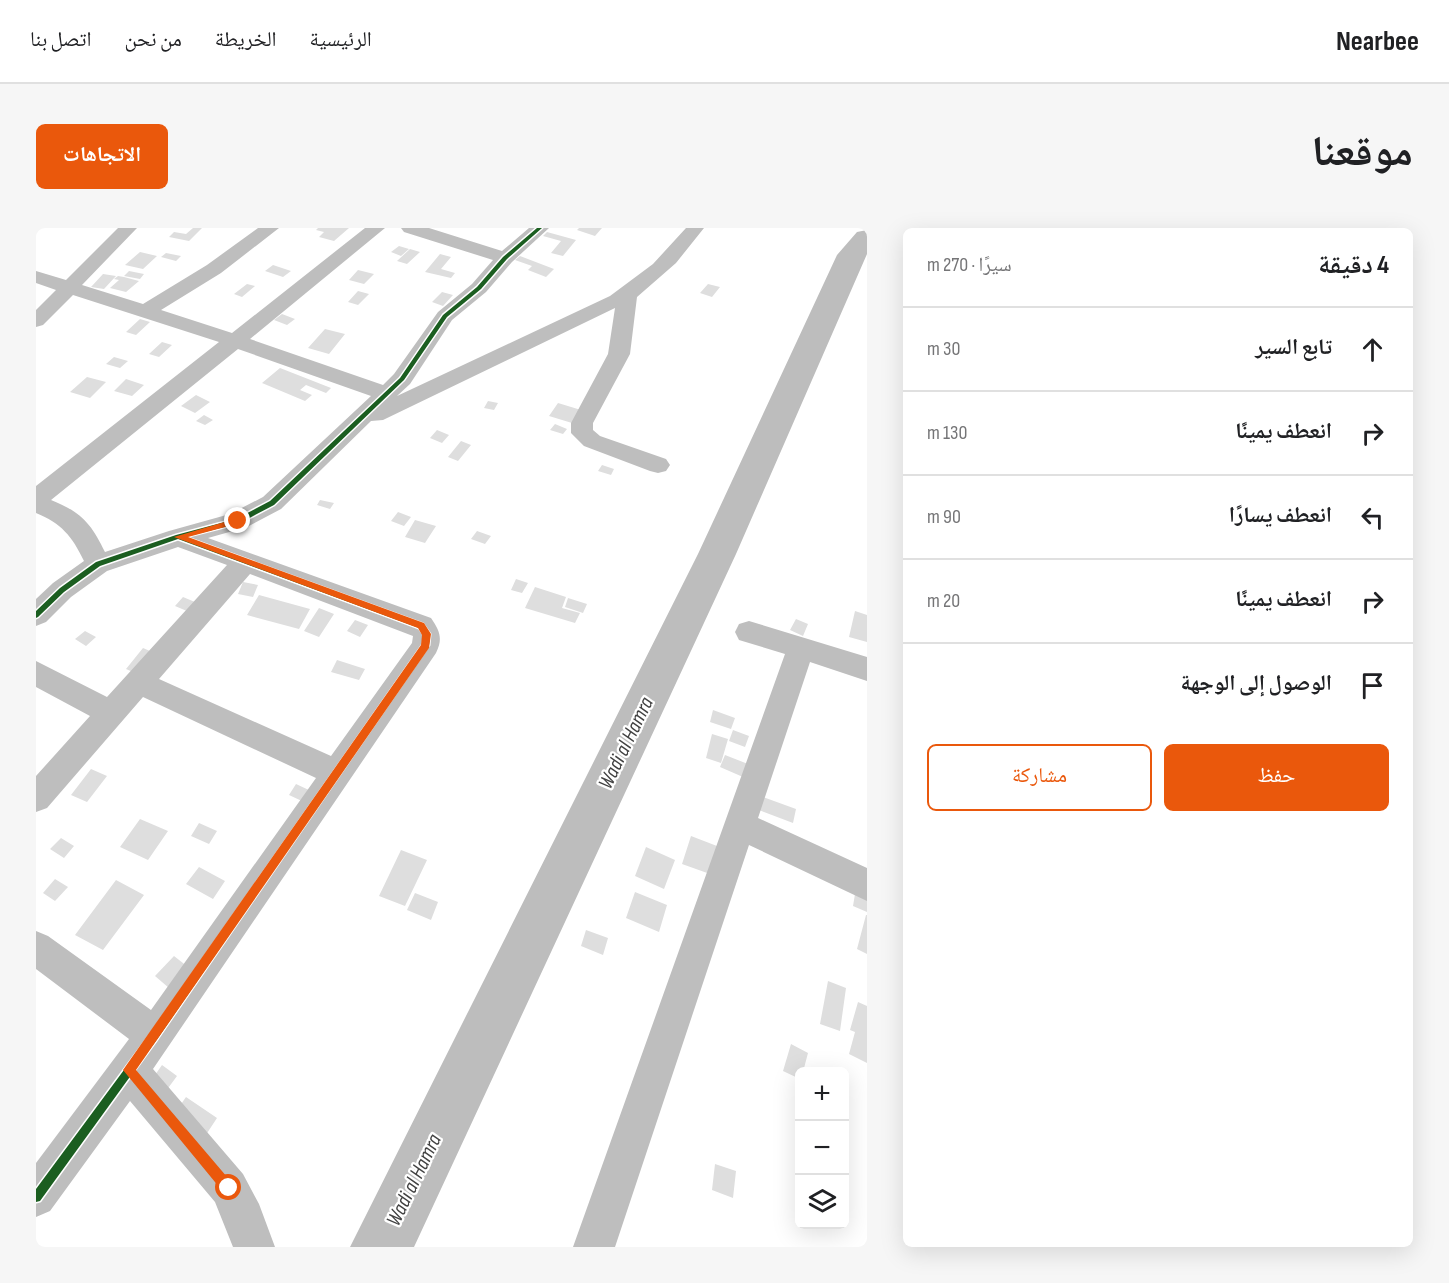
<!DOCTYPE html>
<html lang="ar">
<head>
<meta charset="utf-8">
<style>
	body { margin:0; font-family:"Sofia Sans Condensed","Noto Naskh Arabic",sans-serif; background:#f6f6f6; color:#202124; direction:rtl }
	.controls { position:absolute; right:18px; bottom:18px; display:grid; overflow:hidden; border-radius:9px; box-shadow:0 6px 24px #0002 }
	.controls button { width:54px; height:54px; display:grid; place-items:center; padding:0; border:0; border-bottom:2px solid #e0e0e0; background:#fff; color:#202124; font:30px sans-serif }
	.stop { position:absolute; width:18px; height:18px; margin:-14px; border:4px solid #ea580c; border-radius:50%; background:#fff }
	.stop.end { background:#ea580c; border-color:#fff; box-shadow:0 2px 6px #0008 }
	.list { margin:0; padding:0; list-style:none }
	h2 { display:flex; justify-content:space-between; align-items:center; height:78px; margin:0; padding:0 24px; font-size:26px }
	h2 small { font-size:20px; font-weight:400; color:#757577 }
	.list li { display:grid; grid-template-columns:39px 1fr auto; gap:18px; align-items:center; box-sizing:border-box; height:84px; padding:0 24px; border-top:2px solid #e0e0e0 }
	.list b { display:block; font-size:22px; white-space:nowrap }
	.list em { font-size:20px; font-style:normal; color:#757577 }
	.actions { display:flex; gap:12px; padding:18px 24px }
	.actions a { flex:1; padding:14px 0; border:2px solid #ea580c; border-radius:9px; text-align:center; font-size:21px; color:#ea580c }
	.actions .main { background:#ea580c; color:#fff }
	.icon { flex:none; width:33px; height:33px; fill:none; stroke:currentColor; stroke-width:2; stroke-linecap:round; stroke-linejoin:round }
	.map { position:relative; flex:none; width:831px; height:1019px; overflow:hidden; direction:ltr; border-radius:9px }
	header { display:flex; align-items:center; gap:36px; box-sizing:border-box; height:84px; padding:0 30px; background:#fff; border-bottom:2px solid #e0e0e0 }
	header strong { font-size:28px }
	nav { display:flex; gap:33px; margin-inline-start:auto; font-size:21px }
	.intro { display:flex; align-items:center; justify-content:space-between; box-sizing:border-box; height:144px; padding:0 36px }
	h1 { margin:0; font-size:42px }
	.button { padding:15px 27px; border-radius:9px; background:#ea580c; color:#fff; font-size:21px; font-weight:700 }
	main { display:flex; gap:36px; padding:0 36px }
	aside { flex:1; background:#fff; border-radius:9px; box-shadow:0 6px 24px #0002 }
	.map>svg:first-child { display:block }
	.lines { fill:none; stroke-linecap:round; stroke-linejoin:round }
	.river { fill:#bdbdbd; fill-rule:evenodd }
	.building { fill:#dedede }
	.street { fill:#bebebe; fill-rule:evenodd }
	.cycleway-casing { stroke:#fff; stroke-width:3 }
	.cycleway { fill:#1b5e20; fill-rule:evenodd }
	.route { fill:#ea580c }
	.labels { text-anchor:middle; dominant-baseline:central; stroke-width:4.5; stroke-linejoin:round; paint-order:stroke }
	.water-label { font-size:21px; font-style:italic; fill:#424242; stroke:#fff }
</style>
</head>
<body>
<header>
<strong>Nearbee</strong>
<nav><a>الرئيسية</a><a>الخريطة</a><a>من نحن</a><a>اتصل بنا</a></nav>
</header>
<div class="intro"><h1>موقعنا</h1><a class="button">الاتجاهات</a></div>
<main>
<aside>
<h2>4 دقيقة<small>سيرًا · 270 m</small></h2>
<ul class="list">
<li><svg class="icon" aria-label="ahead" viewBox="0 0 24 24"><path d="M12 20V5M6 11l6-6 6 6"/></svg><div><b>تابع السير</b></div><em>30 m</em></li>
<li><svg class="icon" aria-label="right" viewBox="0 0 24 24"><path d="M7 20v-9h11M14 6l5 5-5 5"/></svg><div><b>انعطف يمينًا</b></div><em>130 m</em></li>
<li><svg class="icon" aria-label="left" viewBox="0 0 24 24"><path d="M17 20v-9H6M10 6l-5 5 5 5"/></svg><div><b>انعطف يسارًا</b></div><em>90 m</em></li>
<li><svg class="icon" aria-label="right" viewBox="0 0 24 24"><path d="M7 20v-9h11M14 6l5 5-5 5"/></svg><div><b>انعطف يمينًا</b></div><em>20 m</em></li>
<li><svg class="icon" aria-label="arrive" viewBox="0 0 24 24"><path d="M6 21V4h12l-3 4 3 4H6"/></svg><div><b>الوصول إلى الوجهة</b></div></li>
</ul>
<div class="actions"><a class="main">حفظ</a><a>مشاركة</a></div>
</aside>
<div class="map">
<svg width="831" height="1019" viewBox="0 0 831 1019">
	<rect width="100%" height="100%" fill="#fff"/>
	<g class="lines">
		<path class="river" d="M831,2V26L700,326L378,1019H314L662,326L801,27L821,4Z"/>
	</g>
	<path class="building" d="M157,0H166L153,13L133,9L138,4L150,6Z
		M282,0H313L298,13L283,9L288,4L280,2Z
		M543,0H566L559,8L541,2Z
		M511,4L540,12L527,28L515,25L525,13L507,8Z
		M363,18L373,21L365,28L355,24Z
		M374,21L384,24L371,36L361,33Z
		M104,24L121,28L107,41L89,37Z
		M130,25L145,28L140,33L125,29Z
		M404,26L415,29L405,41L419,45L415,50L389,44Z
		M484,28L518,41L510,49L492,42L496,38L479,32Z
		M237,37L255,43L247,49L229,43Z
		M322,42L338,46L328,56L313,52Z
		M93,43L108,46L104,51L88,48Z
		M67,46L80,48L68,61L55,59Z
		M82,48L88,49L103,53L90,64L74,60L83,52L78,51Z
		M211,56L219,58L206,69L198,66Z
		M672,56L684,59L676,69L664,65Z
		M322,63L333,66L322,77L312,74Z
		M406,64L417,67L407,78L396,74Z
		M246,86L259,91L251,97L238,92Z
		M104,91L114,94L100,107L90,104Z
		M289,101L309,106L293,126L272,120Z
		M126,114L136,117L123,129L113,126Z
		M78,129L92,133L84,140L70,136Z
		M244,140L295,160L290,165L270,157L264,162L276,167L269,173L226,155Z
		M51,149L70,154L54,170L34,164Z
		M90,151L108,157L96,168L78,163Z
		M160,167L174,174L159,185L145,178Z
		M452,173L462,175L458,182L448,180Z
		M522,175L545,182L536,195L513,188Z
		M168,187L177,192L169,197L160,193Z
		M519,196L531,201L527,206L514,202Z
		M401,202L413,207L406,215L394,210Z
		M425,213L435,217L422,233L412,229Z
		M566,237L578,241L575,247L562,243Z
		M284,272L298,275L294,281L281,277Z
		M362,284L375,289L368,298L355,293Z
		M379,292L400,298L389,315L369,309Z
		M441,303L455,308L449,316L435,311Z
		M480,351L492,355L486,365L475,362Z
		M207,354L222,357L217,369L202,366Z
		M499,359L530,369L526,380L544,385L539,395L489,380Z
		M223,367L274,381L263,401L211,387Z
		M147,369L166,377L158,386L139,378Z
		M532,370L551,376L547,385L529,379Z
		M283,380L298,386L283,409L268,403Z
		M819,383L831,387V414L813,409Z
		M760,391L772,396L767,408L754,402Z
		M319,392L332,397L324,409L311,403Z
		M49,403L60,409L50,418L39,411Z
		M107,420L121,426L104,447L90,441Z
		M301,432L329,441L323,452L295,444Z
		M677,482L699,490L695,501L674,494Z
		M697,502L713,508L709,519L693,513Z
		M676,506L692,511L685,535L670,530Z
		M689,527L712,536L707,549L684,539Z
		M55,541L71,548L51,574L35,567Z
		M260,556L275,563L268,574L253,567Z
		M727,569L760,581L757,595L723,582Z
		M104,591L132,603L112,632L84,619Z
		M163,595L181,603L173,616L155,608Z
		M655,608L681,618L674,646L646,636Z
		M25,610L38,618L28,630L14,621Z
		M610,619L639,632L628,661L599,648Z
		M365,622L391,632L369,678L343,668Z
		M163,639L189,653L177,671L150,656Z
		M19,651L32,659L19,673L7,665Z
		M80,652L108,667L67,722L39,707Z
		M599,664L631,677L623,704L590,690Z
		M379,665L402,674L395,692L371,682Z
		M819,666L831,671V684L817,678Z
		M830,687H831V726L821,721Z
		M550,702L572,710L567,727L545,718Z
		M138,728L152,739L133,760L119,748Z
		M792,753L810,760L804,803L784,796Z
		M822,774L831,778V835L813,826L819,804L814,802Z
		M755,816L772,825L767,844H764V851L747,843Z
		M126,837L141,848L127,867L112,857Z
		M150,869L181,890L156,928L125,905Z
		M679,936L700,943L697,970L676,962Z"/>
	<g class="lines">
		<path class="street" d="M82,0H101L46,57L107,76L171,37L222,0H243L185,45L125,82L196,105L329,0H349L214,111L347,157L358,146L402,84L436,56L457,32L368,4L365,0H393L466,23L493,0H513L476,34L450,64L416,92L374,156L361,168L574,68L617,36L650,0H668L640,35L601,69L594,126L557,195V202L564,208L630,231L634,237L630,243L622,245L614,243L548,218L535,205V195L572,126L579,80L347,192L335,193L245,281L211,299L172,310L395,390C404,403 407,411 400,425L117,841L207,946L223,976L239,1019H197L179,974L94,873L14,983L0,989V935L93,811L0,741V703L12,708L115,782L280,550L107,469L11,580L0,584V548L54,488L0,459V433L71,469L191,337L142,319L71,343L35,369L10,394L0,398V371L17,355L48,333C36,308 25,295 0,285V258L183,114L37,67L7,97L0,99V82L20,62L0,55V43L30,52ZM202,121L335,168L227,269L194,286L133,303L69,324C55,295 45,284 15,272ZM214,346L377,408L376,415L295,528L123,451Z
			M713,393L831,429V453L774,434L722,590L831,640V673L713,617L579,1019H537L749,426L703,412L699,404L703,396Z"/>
		<g class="cycleway-casing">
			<path id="cycleway" d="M501,0H506L471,31L445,61L411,89L368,152L238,277L204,295L149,309L387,396L394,406L393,417L122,810L4,973L0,974V961L116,804L387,416L388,407L383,400L142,311L64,338L28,364L2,389L0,390V383L24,360L60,334L140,307L200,291L234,273L364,150L407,87L441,59L467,29Z"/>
		</g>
		<use href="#cycleway" class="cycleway"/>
	</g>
	<path class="route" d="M202,290L206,293L204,295L152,309L388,395L395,406L393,420L100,842L197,956L199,960L197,965L193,967L188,965L87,842L385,417L386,407L382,400L138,309Z"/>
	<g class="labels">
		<g class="water-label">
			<text transform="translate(590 515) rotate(-64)">Wadi al Hamra</text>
			<text transform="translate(378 952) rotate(-64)">Wadi al Hamra</text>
		</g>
	</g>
</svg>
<div class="controls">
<button>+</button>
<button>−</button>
<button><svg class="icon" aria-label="layers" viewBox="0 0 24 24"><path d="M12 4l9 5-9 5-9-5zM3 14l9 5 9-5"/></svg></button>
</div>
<div class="stop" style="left:193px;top:960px"></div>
<div class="stop end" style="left:202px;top:293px"></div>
</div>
</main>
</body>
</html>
